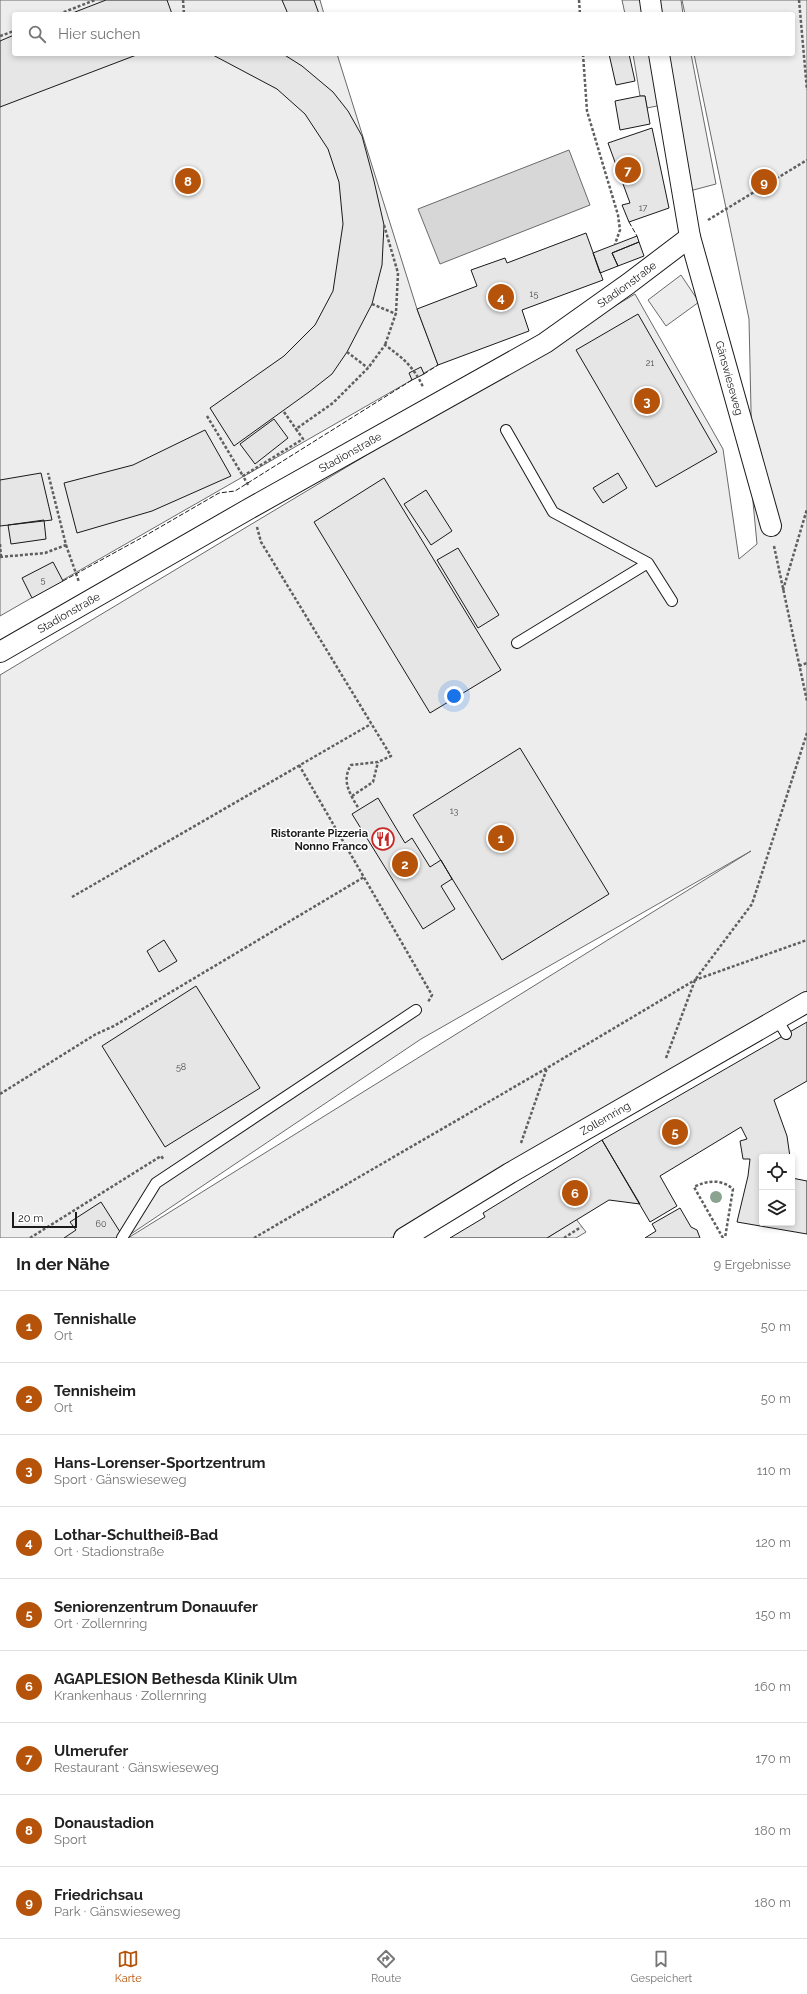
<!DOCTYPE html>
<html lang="de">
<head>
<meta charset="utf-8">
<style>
	body { margin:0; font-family:Raleway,sans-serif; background:#f2f2f2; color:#222 }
	.controls { position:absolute; right:12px; bottom:12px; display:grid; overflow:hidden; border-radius:4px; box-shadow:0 2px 6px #0003 }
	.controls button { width:36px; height:36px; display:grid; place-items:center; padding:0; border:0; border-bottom:1px solid #e0e0e0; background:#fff; color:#222; font:20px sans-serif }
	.scale { position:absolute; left:12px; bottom:10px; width:65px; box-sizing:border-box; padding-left:4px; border:2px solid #1a1a1a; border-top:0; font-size:11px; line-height:14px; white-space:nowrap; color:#1a1a1a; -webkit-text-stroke:3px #fff; paint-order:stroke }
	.you { position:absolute; left:454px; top:696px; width:14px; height:14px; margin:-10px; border:3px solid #fff; border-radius:50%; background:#1a73e8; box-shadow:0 0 0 6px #1a73e833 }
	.badge { display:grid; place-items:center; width:26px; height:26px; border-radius:50%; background:#b45309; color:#fff; font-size:13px; font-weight:700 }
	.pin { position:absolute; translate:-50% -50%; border:2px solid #fff; box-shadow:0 1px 4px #0006 }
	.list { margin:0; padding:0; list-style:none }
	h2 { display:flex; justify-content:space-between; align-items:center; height:52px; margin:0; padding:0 16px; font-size:17px }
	h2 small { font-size:13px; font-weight:400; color:#767676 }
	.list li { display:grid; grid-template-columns:26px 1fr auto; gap:12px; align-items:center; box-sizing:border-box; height:72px; padding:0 16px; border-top:1px solid #e0e0e0 }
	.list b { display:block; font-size:15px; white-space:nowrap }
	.list p { margin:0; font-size:13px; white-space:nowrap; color:#767676 }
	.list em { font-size:13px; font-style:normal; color:#767676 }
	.icon { flex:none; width:22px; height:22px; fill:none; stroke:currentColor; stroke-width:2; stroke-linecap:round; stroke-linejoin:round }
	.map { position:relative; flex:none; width:807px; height:1238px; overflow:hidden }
	.search { position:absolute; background:#fff; box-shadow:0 2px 6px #0003; left:12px; right:12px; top:12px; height:44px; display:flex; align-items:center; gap:10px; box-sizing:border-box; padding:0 14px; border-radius:4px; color:#767676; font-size:15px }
	.sheet { height:700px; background:#fff }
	nav { display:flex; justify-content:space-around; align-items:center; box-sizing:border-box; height:56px; border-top:1px solid #e0e0e0; background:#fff; font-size:11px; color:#767676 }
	nav a { display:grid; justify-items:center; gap:2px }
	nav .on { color:#b45309 }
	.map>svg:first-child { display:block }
	.built { fill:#ededed; stroke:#6a6a6a }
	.water { fill:#d7d7d7; stroke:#6a6a6a }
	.building { fill:#e6e6e6; stroke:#1a1a1a }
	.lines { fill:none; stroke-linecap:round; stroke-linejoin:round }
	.service-casing { stroke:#1a1a1a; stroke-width:12 }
	.minor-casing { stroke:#1a1a1a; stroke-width:22 }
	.path { stroke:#5f5f5f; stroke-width:2.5; stroke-dasharray:3 2; stroke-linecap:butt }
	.service { stroke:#fff; stroke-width:10 }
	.minor { stroke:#fff; stroke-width:20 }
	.fence { stroke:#1a1a1a; stroke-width:1; stroke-dasharray:5 2; stroke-linecap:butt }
	.tree { fill:#8aa48f }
	.labels { text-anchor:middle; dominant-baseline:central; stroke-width:3; stroke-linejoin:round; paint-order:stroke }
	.number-label { font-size:9px; fill:#4d4d4d }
	.street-label { font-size:11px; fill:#1a1a1a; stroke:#fff }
	.poi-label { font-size:11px; font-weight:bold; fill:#1a1a1a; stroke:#fff; text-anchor:end }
</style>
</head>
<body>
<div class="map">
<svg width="807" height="1238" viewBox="0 0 807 1238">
	<rect width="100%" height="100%" fill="#fff"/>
	<path class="built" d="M0,0H320L324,14H14V54H337L417,309L438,365L0,616Z
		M622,0H681L683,14H625Z
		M682,0H807V998L503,1171L391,1238H128L751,851L421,1039L125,1238H0V675L635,294L723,449L739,559L757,544L753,502L749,319L694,54H793V14H685Z
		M633,54H691L716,184L682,193L667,104L647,108L645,96H640Z
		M681,275L699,302L666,326L648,300Z
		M576,1219L586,1232L576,1238H547Z"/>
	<path class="water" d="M569,150L590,205L440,264L418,209Z"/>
	<path class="building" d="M106,0H167L172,14H70Z
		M282,0H314L319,14H288Z
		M14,35V54H139L0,107V41Z
		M211,54H283L302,66L333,92L348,111L362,136L374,181L384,225L382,265L372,304L347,352L332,374L309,392L234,446L210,408L284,356L315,325L333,291L343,224L339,182L328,149L305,114L277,89Z
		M609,54H629L635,81L616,85Z
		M640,96H645L650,124L620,130L615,101Z
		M652,128L669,208L629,222L622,205L630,203L608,143Z
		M586,233L603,280L522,310L529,331L438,365L417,309L477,286L471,270L505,258L507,263Z
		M637,236L639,242L612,253L618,266L600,273L593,253Z
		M639,242L644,256L618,266L612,253Z
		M638,314L717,452L656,487L576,350Z
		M421,367L424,374L412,380L409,373Z
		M274,419L288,438L255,464L240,444Z
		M205,430L231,476L152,511L77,533L64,483L133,465Z
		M41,473L52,520L0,526V480Z
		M618,473L627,488L603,503L593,488Z
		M384,478L501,670L430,713L314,522Z
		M426,490L452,531L431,545L404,504Z
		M44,520L46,539L11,544L8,525Z
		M458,548L499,615L478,628L437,560Z
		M53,562L63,581L32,598L22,578Z
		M520,748L609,894L502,960L413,815Z
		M378,798L405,843L412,838L430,867L441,860L452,879L441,886L455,909L423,929L352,814Z
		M164,940L177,961L159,972L147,951Z
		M196,986L260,1088L165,1147L102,1046Z
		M807,1022V1081L774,1100L787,1136L790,1157H762V1223H792V1178L807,1181V1234L737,1222L748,1176L750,1159H743L740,1141L747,1139L741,1127L660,1176L677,1206L650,1222L602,1140Z
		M602,1140L640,1204L609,1200L547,1238H450L485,1217L483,1213Z
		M101,1202L122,1235L117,1238H64L76,1230L70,1222Z
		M680,1208L691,1227L697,1230L700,1238H645L656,1231L652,1224Z"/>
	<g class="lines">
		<g class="service-casing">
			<path id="service" d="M506,430L553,512L648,563L672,601
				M517,643L648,563
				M777,1019L786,1034
				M122,1238L156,1183L416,1010"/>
		</g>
		<g class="minor-casing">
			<g id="minor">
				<path d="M650,0L652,14"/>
				<path id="s1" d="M659,54L690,237L771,526"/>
				<path id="s2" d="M0,652L247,510L545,343L628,284L690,237"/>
				<path id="s3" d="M404,1238L510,1173L807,1002"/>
			</g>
		</g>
		<path class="path" d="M183,0L184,14
			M579,0L580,14
			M799,0L807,90
			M59,14L95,0
			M0,36L14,31
			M583,54L587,111L618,215L620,230L615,244
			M708,220L807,160
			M384,225L398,273L396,313L385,345
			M372,304L396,314
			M347,352L368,368
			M284,412L296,429
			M207,416L243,476
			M248,485L243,476L303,439L296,429L333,403L368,368L385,345C402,357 414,367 423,387
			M257,527L261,542L391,756L378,762L351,765C341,781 350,794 359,809
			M0,544L1,557
			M66,545L79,582
			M774,546L807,701
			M0,557L45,553L66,545L48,473
			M783,590L807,509
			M799,666L807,663
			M299,765L432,995L428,1002
			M352,796L373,782L378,762
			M72,897L371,724
			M666,1058L695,980L752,904L807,733
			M0,1094L96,1034L114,1026L364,877
			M521,1143L547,1068
			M30,1238L161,1156L164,1160
			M254,1238L547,1068L695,980L807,940
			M564,1238L581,1227
			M723,1238L694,1187C708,1180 721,1179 733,1189L725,1238"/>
		<use href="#service" class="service"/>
		<use href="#minor" class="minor"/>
		<path class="fence" d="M629,222L637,236
			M424,374L438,365
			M63,581L143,537L219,493L235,491L412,380"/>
	</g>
	<circle class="tree" cx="716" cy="1197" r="6"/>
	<defs>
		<g id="restaurant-ring" transform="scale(1.15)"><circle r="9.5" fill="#fff" stroke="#c62828" stroke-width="1.5"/><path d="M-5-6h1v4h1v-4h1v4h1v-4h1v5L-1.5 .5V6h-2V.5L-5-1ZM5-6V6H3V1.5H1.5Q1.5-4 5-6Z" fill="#c62828"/></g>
	</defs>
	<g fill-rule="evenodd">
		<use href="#restaurant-ring" x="383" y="839"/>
	</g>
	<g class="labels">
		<g class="number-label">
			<text x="643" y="208">17</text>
			<text x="534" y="294">15</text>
			<text x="650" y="363">21</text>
			<text x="43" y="580">5</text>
			<text x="454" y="811">13</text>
			<text x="181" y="1067">58</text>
			<text x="101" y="1224">60</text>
		</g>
		<g class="street-label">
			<text stroke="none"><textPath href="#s2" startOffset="727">Stadionstraße</textPath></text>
			<text stroke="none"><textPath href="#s1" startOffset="332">Gänswieseweg</textPath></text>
			<text stroke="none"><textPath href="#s2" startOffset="403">Stadionstraße</textPath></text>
			<text stroke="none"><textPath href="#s2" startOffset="79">Stadionstraße</textPath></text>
			<text stroke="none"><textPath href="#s3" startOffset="234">Zollernring</textPath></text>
		</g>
		<g class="poi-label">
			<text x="368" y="833">Ristorante Pizzeria<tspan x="368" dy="13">Nonno Franco</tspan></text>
		</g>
	</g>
</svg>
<div class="controls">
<button><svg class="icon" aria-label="locate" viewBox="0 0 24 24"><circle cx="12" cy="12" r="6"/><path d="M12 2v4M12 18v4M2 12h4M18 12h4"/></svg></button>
<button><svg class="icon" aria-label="layers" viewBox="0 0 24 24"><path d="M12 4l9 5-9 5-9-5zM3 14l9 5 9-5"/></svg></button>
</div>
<div class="scale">20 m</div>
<div class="you"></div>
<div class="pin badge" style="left:501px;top:838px">1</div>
<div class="pin badge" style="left:405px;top:864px">2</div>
<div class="pin badge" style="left:647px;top:401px">3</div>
<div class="pin badge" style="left:501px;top:297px">4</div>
<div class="pin badge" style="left:675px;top:1132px">5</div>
<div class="pin badge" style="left:575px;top:1193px">6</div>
<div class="pin badge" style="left:628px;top:170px">7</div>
<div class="pin badge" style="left:188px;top:181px">8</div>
<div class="pin badge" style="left:764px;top:182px">9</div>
<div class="search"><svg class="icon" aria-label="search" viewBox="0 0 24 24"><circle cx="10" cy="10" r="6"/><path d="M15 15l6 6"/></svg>Hier suchen</div>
</div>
<section class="sheet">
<h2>In der Nähe<small>9 Ergebnisse</small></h2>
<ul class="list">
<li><span class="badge">1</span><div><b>Tennishalle</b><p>Ort</p></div><em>50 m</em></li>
<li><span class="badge">2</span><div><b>Tennisheim</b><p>Ort</p></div><em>50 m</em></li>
<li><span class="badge">3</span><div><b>Hans-Lorenser-Sportzentrum</b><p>Sport · Gänswieseweg</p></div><em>110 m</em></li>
<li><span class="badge">4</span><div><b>Lothar-Schultheiß-Bad</b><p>Ort · Stadionstraße</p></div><em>120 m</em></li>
<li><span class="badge">5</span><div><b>Seniorenzentrum Donauufer</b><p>Ort · Zollernring</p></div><em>150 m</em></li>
<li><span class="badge">6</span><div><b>AGAPLESION Bethesda Klinik Ulm</b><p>Krankenhaus · Zollernring</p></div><em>160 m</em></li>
<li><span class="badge">7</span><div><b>Ulmerufer</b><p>Restaurant · Gänswieseweg</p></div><em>170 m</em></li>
<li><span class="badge">8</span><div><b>Donaustadion</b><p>Sport</p></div><em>180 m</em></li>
<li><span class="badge">9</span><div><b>Friedrichsau</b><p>Park · Gänswieseweg</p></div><em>180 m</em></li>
</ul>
</section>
<nav>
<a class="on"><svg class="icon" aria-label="map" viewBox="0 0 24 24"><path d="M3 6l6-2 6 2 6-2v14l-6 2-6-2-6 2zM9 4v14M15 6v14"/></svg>Karte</a>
<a><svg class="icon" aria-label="directions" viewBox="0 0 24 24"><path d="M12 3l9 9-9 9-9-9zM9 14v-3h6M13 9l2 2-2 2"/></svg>Route</a>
<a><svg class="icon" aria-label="saved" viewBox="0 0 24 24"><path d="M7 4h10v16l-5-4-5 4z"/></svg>Gespeichert</a>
</nav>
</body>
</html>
